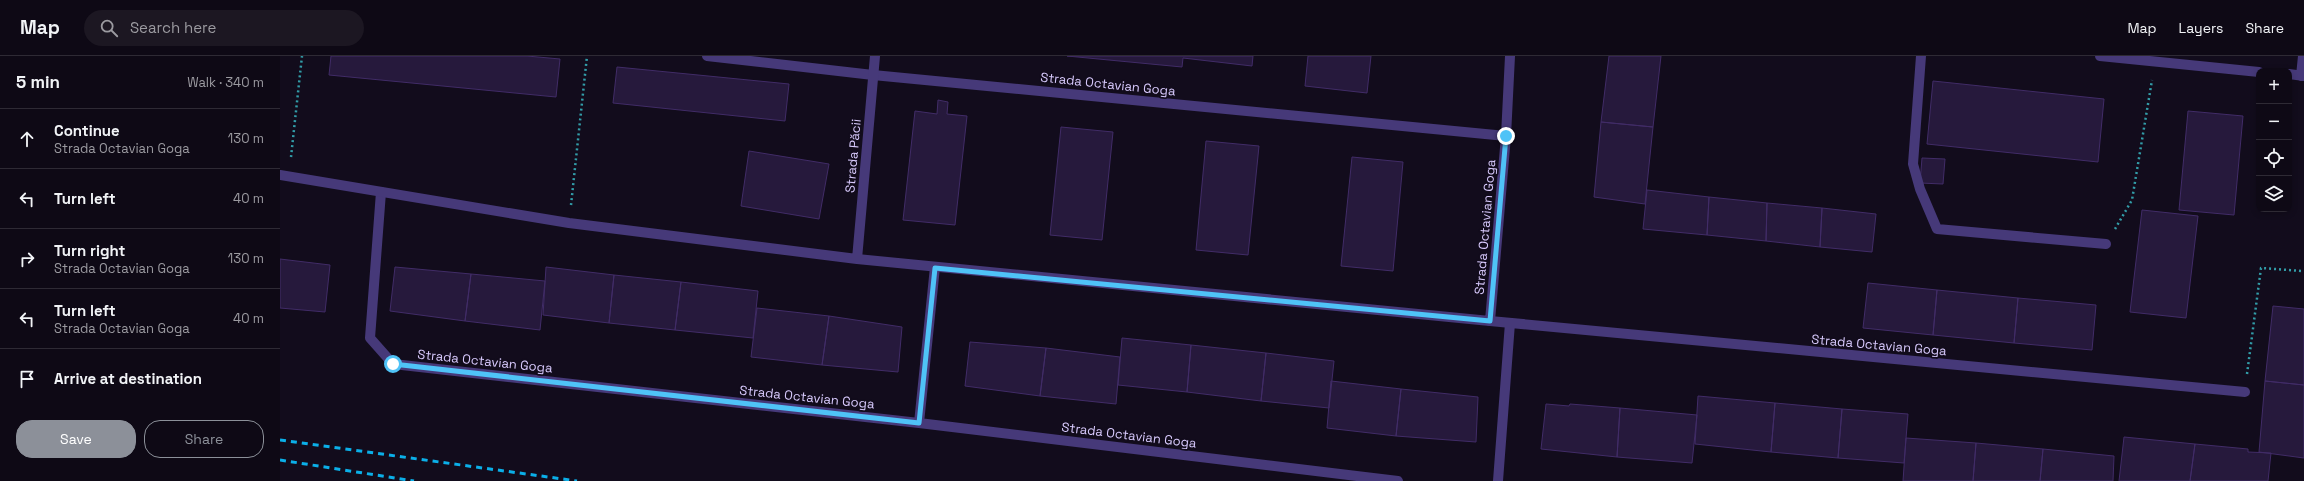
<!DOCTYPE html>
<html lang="en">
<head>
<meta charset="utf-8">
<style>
	body { margin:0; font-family:"Space Grotesk",sans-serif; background:#1c1722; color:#f1f3f6 }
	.controls { position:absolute; right:12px; top:12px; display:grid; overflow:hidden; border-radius:8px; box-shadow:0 2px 6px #0003 }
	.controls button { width:36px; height:36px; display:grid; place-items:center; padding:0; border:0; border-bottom:1px solid #2e2a34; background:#0e0915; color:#f1f3f6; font:20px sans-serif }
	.stop { position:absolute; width:12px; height:12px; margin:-9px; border:3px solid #4fc3f7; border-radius:50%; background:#fff }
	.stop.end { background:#4fc3f7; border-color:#fff; box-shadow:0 1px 4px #0008 }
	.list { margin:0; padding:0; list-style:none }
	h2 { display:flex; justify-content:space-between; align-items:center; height:52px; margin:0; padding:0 16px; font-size:17px }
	h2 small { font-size:13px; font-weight:400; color:#9b9aa0 }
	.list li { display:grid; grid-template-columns:26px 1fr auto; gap:12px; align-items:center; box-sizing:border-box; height:60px; padding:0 16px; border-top:1px solid #2e2a34 }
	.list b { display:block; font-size:15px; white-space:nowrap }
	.list p { margin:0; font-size:13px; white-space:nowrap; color:#9b9aa0 }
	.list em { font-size:13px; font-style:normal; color:#9b9aa0 }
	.actions { display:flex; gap:8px; padding:12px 16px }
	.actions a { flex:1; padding:9px 0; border:1px solid #8c9099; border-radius:16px; text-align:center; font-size:14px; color:#8c9099 }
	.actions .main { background:#8c9099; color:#fff }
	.icon { flex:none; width:22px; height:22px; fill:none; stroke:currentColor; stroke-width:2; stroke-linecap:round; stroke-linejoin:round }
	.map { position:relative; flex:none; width:2024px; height:425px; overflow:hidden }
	header { display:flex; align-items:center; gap:24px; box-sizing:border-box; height:56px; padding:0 20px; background:#0e0915; border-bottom:1px solid #2e2a34 }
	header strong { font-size:19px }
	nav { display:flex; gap:22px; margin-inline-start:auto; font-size:14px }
	.search { width:280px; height:36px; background:#1c1722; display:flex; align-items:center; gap:10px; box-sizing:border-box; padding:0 14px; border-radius:22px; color:#9b9aa0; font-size:15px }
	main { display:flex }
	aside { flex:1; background:#0e0915 }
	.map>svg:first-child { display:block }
	.building { fill:#26193c; stroke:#412c67 }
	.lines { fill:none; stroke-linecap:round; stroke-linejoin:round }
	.path { stroke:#329da8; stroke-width:2.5; stroke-dasharray:2 3; stroke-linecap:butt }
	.lane { stroke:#463979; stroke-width:10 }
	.street { stroke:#463979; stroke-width:10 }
	.rail { stroke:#0bafe8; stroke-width:3; stroke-dasharray:6 5; stroke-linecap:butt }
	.route { stroke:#4fc3f7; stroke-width:5 }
	.labels { text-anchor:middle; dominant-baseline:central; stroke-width:3.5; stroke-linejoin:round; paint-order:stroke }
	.street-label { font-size:13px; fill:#d8cafd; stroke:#120c1c }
</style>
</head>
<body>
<header>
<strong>Map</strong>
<div class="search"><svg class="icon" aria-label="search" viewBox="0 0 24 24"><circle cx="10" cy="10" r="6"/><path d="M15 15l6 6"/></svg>Search here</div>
<nav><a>Map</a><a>Layers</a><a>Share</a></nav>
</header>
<main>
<aside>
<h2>5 min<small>Walk · 340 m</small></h2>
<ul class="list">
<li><svg class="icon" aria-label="ahead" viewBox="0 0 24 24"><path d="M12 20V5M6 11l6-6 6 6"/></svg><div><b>Continue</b><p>Strada Octavian Goga</p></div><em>130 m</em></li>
<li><svg class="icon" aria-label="left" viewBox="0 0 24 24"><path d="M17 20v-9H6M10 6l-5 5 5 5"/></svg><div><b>Turn left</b></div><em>40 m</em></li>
<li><svg class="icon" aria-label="right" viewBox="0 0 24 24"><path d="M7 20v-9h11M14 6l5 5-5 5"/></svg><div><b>Turn right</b><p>Strada Octavian Goga</p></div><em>130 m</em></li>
<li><svg class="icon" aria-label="left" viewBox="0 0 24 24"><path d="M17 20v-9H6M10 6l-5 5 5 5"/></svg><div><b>Turn left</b><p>Strada Octavian Goga</p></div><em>40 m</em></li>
<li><svg class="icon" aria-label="arrive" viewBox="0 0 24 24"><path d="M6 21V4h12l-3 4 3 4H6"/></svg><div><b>Arrive at destination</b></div></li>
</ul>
<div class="actions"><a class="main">Save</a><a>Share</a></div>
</aside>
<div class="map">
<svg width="2024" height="425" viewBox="0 0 2024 425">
	<rect width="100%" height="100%" fill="#120c1c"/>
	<path class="building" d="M51,0H247L280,3L276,41L49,19Z
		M787,0H973L972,10L903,2L902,11Z
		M1028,0H1091L1087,37L1025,30Z
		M1329,0H1381L1373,71L1321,66Z
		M337,11L509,28L505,65L333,47Z
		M1653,25L1824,43L1818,106L1647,88Z
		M658,44L668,46L667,58L687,60L675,169L623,164L635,55L657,58Z
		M1908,55L1963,60L1954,159L1899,154Z
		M1321,66L1373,71L1365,148L1314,141Z
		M781,71L833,76L822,184L770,179Z
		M926,85L979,90L968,199L916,194Z
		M469,95L549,108L539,163L461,150Z
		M1072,101L1123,106L1113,215L1061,210Z
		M1642,102L1665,103L1663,128L1640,127Z
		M1367,134L1429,141L1427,179L1363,173Z
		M1429,141L1487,147L1486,185L1427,179Z
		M1487,147L1542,152L1540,191L1486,185Z
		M1542,152L1596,158L1592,196L1540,191Z
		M1862,154L1918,160L1906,262L1850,256Z
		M0,203L50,209L45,256L0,252Z
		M115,211L191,218L185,265L110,255Z
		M266,211L334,219L329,267L263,259Z
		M191,218L265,225L260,274L185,265Z
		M334,219L401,226L395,274L329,267Z
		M401,226L478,235L473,282L395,274Z
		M1588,227L1657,234L1653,279L1583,272Z
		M1657,234L1738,242L1734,287L1653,279Z
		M1738,242L1816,249L1812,294L1734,287Z
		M1993,250L2024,253V329L1985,325Z
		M477,252L549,260L542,309L471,301Z
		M549,260L622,271L618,316L542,309Z
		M842,282L911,289L907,336L838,329Z
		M690,286L766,292L760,340L685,330Z
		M911,289L986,297L981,345L907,336Z
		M766,292L840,301L836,348L760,340Z
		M986,297L1054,305L1049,352L981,345Z
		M1051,325L1121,333L1116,380L1047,372Z
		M1985,325L2024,329V402L1979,396Z
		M1121,333L1198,341L1196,386L1116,380Z
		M1418,340L1495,347L1491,396L1415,388Z
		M1495,347L1562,353L1558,402L1491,396Z
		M1266,348L1289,350L1290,348L1340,352L1337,401L1261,393Z
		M1340,352L1417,359L1412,407L1337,401Z
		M1562,353L1628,358L1624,407L1558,402Z
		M1844,381L1915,388L1910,425H1839Z
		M1626,382L1696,387L1693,425H1623Z
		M1696,387L1763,393L1760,425H1693Z
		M1915,388L1968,393V396L1991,397L1988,425H1910Z
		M1763,393L1834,400L1833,425H1760Z"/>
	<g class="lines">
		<path class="path" d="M11,101L22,0
			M291,149L307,0
			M1835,173L1852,144L1872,24
			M1967,318L1981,212L2022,215"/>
		<path class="lane" d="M427,0L593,19L1226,80
			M1641,0L1633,108L1640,133L1657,173L1826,188
			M101,136L90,282L113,308L639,367L1118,425
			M1210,265L1965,336
			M639,367L655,211
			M1218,425L1230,267"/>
		<path class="street" d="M1820,0L1979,16
			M2009,18L2024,20
			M2021,20L2023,0
			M0,119L289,167L577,203L1210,265L1226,80L1230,0
			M577,203L595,0"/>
		<path class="rail" d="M0,384L297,425
			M0,404L134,425"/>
	</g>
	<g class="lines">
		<path class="route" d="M113,308L639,367L655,212L1210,265L1226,80"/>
	</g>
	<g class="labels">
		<g class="street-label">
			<text transform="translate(828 28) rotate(6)">Strada Octavian Goga</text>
			<text transform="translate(573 100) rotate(-85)">Strada Păcii</text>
			<text transform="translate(1205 171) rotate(-85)">Strada Octavian Goga</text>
			<text transform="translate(1599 289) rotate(5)">Strada Octavian Goga</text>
			<text transform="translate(205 305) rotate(6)">Strada Octavian Goga</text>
			<text transform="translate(527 341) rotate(6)">Strada Octavian Goga</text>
			<text transform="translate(849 379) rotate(7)">Strada Octavian Goga</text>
		</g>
	</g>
</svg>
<div class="controls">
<button>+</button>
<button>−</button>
<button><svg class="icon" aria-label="locate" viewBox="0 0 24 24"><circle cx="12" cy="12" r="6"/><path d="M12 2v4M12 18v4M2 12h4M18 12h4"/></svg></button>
<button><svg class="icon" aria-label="layers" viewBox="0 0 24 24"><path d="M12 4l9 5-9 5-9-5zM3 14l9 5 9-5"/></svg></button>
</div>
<div class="stop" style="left:113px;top:308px"></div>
<div class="stop end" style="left:1226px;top:80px"></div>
</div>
</main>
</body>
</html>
